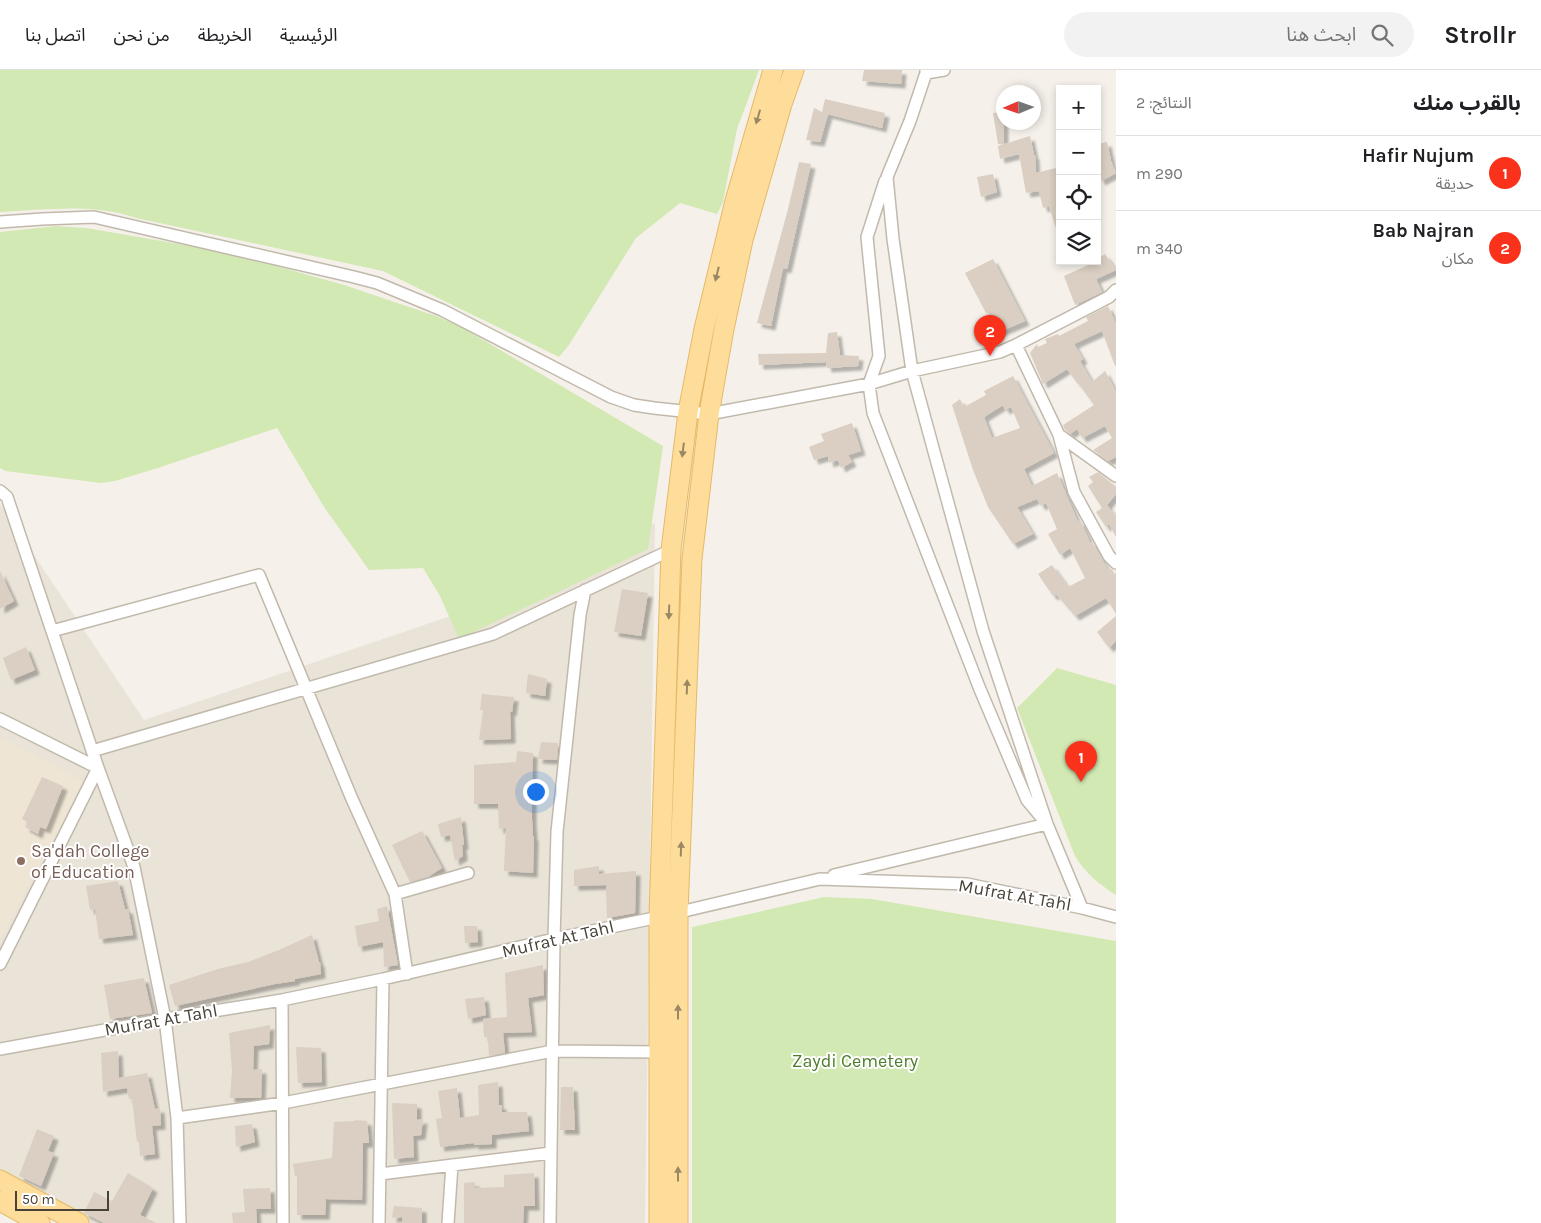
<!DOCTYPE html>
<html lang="ar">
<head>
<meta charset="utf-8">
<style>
	body { margin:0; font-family:Karla,"Noto Sans Arabic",sans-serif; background:#f2f2f2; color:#202124; direction:rtl }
	.controls { position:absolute; right:15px; top:15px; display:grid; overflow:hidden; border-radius:0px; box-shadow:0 2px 8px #0003 }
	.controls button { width:45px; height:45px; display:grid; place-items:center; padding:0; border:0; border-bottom:1px solid #e0e0e0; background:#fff; color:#202124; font:25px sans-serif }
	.compass { position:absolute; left:996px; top:15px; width:45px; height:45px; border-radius:50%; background:#fff; box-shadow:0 2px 8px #0003; rotate:268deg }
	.scale { position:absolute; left:15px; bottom:12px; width:94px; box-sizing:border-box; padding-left:5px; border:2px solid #494238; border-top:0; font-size:14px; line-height:18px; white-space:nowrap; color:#494238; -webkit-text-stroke:4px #fff; paint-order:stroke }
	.you { position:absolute; left:535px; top:721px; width:18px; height:18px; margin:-12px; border:4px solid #fff; border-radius:50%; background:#1a73e8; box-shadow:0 0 0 8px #1a73e833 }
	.badge { display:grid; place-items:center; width:32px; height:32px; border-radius:50%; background:#fa321c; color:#fff; font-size:16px; font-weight:700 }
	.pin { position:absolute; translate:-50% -41px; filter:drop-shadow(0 1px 2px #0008) }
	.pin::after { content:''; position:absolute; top:26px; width:18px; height:15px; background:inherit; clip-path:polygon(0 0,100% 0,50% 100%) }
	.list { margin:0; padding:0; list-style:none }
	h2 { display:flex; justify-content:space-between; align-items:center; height:65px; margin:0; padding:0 20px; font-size:21px }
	h2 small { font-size:16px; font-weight:400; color:#757577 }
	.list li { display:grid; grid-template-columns:32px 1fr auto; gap:15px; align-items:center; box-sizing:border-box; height:75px; padding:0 20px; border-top:1px solid #e0e0e0 }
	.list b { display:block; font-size:19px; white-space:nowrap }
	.list p { margin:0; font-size:16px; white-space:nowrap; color:#757577 }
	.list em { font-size:16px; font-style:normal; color:#757577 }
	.icon { flex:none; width:28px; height:28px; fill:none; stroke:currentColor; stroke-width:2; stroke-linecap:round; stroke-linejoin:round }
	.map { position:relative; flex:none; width:1116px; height:1153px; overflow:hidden; direction:ltr }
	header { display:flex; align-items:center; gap:30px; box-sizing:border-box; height:70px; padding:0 25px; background:#fff; border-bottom:1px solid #e0e0e0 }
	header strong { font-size:24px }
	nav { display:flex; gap:28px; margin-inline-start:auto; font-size:18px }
	.search { width:350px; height:45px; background:#f2f2f2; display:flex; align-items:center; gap:12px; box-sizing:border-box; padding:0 18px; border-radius:28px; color:#757577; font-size:19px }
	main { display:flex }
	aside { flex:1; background:#fff }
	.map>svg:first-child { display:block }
	.residential { fill:#e9e3d8 }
	.education { fill:#eee5d4 }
	.green { fill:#d3e9b3 }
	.building { fill:#dacfc2; fill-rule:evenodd; filter:url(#shadow) }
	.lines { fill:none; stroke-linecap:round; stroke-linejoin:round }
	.minor-casing { stroke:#c1b9ac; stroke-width:14 }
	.primary-casing { stroke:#e5b969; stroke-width:21 }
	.minor { stroke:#fff; stroke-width:11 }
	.primary { stroke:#fedd9a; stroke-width:19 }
	.oneway { fill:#9a8864 }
	.education-dot { fill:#8d6e63; stroke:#fff; stroke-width:2 }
	.labels { text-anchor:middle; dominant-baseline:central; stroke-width:4; stroke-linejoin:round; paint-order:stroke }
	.education-label { font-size:18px; fill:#785e54; stroke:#fff; text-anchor:start }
	.street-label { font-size:18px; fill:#494238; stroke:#fff }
	.park-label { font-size:18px; fill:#4d7c2a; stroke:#fff }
</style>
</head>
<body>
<header>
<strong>Strollr</strong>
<div class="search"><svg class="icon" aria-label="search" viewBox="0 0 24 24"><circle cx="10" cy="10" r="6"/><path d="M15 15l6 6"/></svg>ابحث هنا</div>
<nav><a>الرئيسية</a><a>الخريطة</a><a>من نحن</a><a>اتصل بنا</a></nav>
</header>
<main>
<aside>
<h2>بالقرب منك<small>النتائج: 2</small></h2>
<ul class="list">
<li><span class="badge">1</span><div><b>Hafir Nujum</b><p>حديقة</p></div><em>290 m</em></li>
<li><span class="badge">2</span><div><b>Bab Najran</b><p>مكان</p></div><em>340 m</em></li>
</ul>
</aside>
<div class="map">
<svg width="1116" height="1153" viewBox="0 0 1116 1153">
	<defs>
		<filter id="shadow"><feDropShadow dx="4.5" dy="4.5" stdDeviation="1" flood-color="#0004"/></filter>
	</defs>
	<rect width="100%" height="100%" fill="#f5f1ea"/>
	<path class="residential" d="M0,434L144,650L483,535L655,453L645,1153H85L0,1112Z"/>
	<path class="education" d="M0,666L84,712L0,870Z"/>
	<path class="green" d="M0,0H759L737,59L723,132L717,144L680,133L636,168L569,275L559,287L383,201L136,148C93,133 45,140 0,142Z
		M56,156L86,158L226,182L344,215L436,246L463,258L663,376L648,479L459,569L440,526L423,498L369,500L324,437L277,358L161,397L115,411L101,413L5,401L0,398V162Z
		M1057,598L1116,615V825C1100,815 1085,803 1075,786L1017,638Z
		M824,827L872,829L1116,871V1153H692V857Z"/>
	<path class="building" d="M864,0H902L901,14L862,11Z
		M825,29L885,43L882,58L827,44H828L820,72L806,70L814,38L822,42Z
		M1004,42V74H998L993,43Z
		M1030,66L1034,85H1035L1036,103L1060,97V162H1057L1049,136L1043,138L1039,121L1026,123L1019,84L1000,89L998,76Z
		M1107,72L1111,91L1116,103L1101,111L1097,103V98L1101,97L1097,74Z
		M799,92L811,94L787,199L783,198L771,256L757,253L788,139Z
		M993,104L997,122L981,127L977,107Z
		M1105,184L1116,200L1096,209L1102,222L1075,235L1064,206L1097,191V189Z
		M993,189L1025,251L997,263L988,242L986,243L965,203Z
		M1108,236L1116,254V295L1115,296L1102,261L1074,274L1083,289L1080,291L1092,312L1105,301L1116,322V387L1108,391L1093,380L1112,368L1105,356L1082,368L1077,359L1070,364L1065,360L1063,355L1094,335L1078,313H1077L1067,299L1043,314L1030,283L1037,274L1038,277L1047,273L1045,269L1058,264L1059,266L1088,251L1086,247Z
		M837,262L840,285L859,286L858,296L827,298L826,292L759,295L758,284L826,283L828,263Z
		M1013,306L1054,383L1024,399L1032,416L1057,403L1078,452L1080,450L1090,472H1092L1108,500L1112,499L1116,507V544L1106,528L1075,546L1056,524L1053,526L1038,504L1052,495L1068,517L1085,508L1070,478L1060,485L1048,464L1057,459L1046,433L1041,436L1037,429L1017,437L1033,464L1013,474L988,437L973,400L952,335L960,329L964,337L986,325L984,321ZM1003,335L1005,340L1011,337L1020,358L992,368L984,347Z
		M852,353L861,381L848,385L852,392L841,398L838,390L829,393L828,386L814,390L809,377L824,371L821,364Z
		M1098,402L1116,417V424L1107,435L1116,447V467L1109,454L1106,457L1096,442L1102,438L1088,416L1093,412L1089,407Z
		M0,501L14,531L0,539Z
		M622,519L648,523L641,566L614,562Z
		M1116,546V571L1109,578L1097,562Z
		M26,577L35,600L11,610L3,588Z
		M528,604L547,609L545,626L526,623Z
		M482,624L514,627L512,642L510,641L511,669L479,670L483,640H480Z
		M541,672L558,673L557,690L538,689Z
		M517,681L533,683L532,712L537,713L535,727H532V750L533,766L534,767L533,803L504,801L506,758L499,759L498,734H474V695L516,692Z
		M42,707L63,716L46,759L40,757L38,764L25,757L28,752L22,749Z
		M461,747L464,775H462L463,786L455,791L450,765L441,767L438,754Z
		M422,761L442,798L428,807L410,812L392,775Z
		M599,796V804L636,801L635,843L607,848L606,815L574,816V800Z
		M118,811L125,839H128L133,865L99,869L95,839L90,840L86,816Z
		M387,836L398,895L384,897L383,872L358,877L355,856L379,851L377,839Z
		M464,856H477L478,872L465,873Z
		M312,865L319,892H320L321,904L295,909V911L275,914L175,936L169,915L218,899L248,892L279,880Z
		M543,895L544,925L528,928L532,962L503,963L505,983L489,986L488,967H484L483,949L507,947L505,903Z
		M144,908L152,943L110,949L104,915Z
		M484,927L486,945L468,949L465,929Z
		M270,955L269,974L254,976L253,1000L262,999L261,1028H230L232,1001L229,963Z
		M296,977L321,978L322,1012L298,1013Z
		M118,981L119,1008L147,1003L155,1039L160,1038L161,1055L152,1056L155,1084L140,1086L139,1072H137L132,1029H129L127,1018L103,1022L101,983Z
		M498,1012L499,1035H502V1042H527L529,1061L492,1065V1074L474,1075V1073L440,1077L436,1049L442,1048L438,1021L457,1018L460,1048L479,1045L478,1015Z
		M561,1017H573L575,1060H560Z
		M392,1033L417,1034V1050L423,1049L421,1065L413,1066L414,1087L394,1089Z
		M355,1050L367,1051L369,1073H363L362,1130L326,1129L325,1145H297V1106H295L293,1094L332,1088L334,1052L355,1051Z
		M252,1054L255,1072L236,1077L235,1056Z
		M37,1059L54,1066L48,1081L54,1083L41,1116L19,1106Z
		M128,1103L153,1118L140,1145L156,1153H104L84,1143L94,1122L112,1131Z
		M534,1103L535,1136H524L523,1153H464V1113L475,1112V1118L504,1117V1105Z
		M270,1118L271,1139H256L257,1153H233L232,1143L245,1142L243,1119Z
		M394,1136L422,1138V1153H403L402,1147L392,1148Z"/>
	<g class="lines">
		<g class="minor-casing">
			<path id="minor" d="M926,3L944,0
				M885,111L867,167L879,286L869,314L873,343L979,617L1027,730L1047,754L1082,838
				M0,152L42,149L94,147L354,207L377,213L442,240L611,327L634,335L654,338L709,344L869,314L912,301L1000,282L1016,275L1109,227L1116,220
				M1016,275L1059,365L1074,422L1109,486L1116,493
				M1059,365L1116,406
				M0,421L7,427L98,698L134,797L165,949L177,1048L180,1153
				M52,561L259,505L352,729L395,824L407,904
				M0,649L98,698L0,894
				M92,681L493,564L671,480
				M834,805L1047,754L983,561L912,301L893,169L887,107L910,51L926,3V0
				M395,824L468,803
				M282,930L283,1153
				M0,979L165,949L282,930L383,909L554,869L659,847L820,809L967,814L1082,838L1116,847
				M177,1048L283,1033L553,981L659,982
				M380,1104L551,1083
				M379,1153L383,909
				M448,1153L452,1095
				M550,1153L554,869L557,762L580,545L585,520"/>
		</g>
		<g class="primary-casing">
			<path id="primary" d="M0,1110L79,1153
				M0,1131L40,1153
				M659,1153V847L671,480L688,342L704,259L735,131L773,0
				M678,1153V842L692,489L709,344L724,259L743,170L782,34L794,0"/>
		</g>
		<use href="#minor" class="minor"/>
		<use href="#primary" class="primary"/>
	</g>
	<defs><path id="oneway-solid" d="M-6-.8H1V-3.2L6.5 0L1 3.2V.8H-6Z" transform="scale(1.25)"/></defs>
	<g class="oneway">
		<use href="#oneway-solid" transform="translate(758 47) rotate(106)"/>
		<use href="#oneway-solid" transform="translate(717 204) rotate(104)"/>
		<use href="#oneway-solid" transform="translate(683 380) rotate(97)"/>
		<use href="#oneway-solid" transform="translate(669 542) rotate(92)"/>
		<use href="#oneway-solid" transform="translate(687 617) rotate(-88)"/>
		<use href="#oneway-solid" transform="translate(681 779) rotate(-88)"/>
		<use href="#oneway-solid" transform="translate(678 942) rotate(-90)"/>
		<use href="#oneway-solid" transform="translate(678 1104) rotate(-90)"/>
	</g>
	<circle class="education-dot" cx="21" cy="791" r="5"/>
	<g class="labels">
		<g class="education-label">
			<text x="31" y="781">Sa'dah College<tspan x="31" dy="21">of Education</tspan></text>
		</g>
		<g class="street-label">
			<text transform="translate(1015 825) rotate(10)">Mufrat At Tahl</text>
			<text transform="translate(558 869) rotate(-13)">Mufrat At Tahl</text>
			<text transform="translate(161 950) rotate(-10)">Mufrat At Tahl</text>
		</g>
		<g class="park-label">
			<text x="855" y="991">Zaydi Cemetery</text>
		</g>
	</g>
</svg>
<div class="controls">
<button>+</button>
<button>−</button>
<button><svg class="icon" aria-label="locate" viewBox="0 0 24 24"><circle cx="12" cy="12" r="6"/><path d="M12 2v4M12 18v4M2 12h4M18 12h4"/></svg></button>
<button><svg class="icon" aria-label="layers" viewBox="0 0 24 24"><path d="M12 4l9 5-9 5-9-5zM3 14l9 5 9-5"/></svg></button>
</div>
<svg class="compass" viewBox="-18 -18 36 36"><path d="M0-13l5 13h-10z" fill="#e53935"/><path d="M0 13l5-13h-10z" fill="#757577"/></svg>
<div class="scale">50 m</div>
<div class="you"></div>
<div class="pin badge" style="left:1081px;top:712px">1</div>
<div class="pin badge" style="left:990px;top:286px">2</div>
</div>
</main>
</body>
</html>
